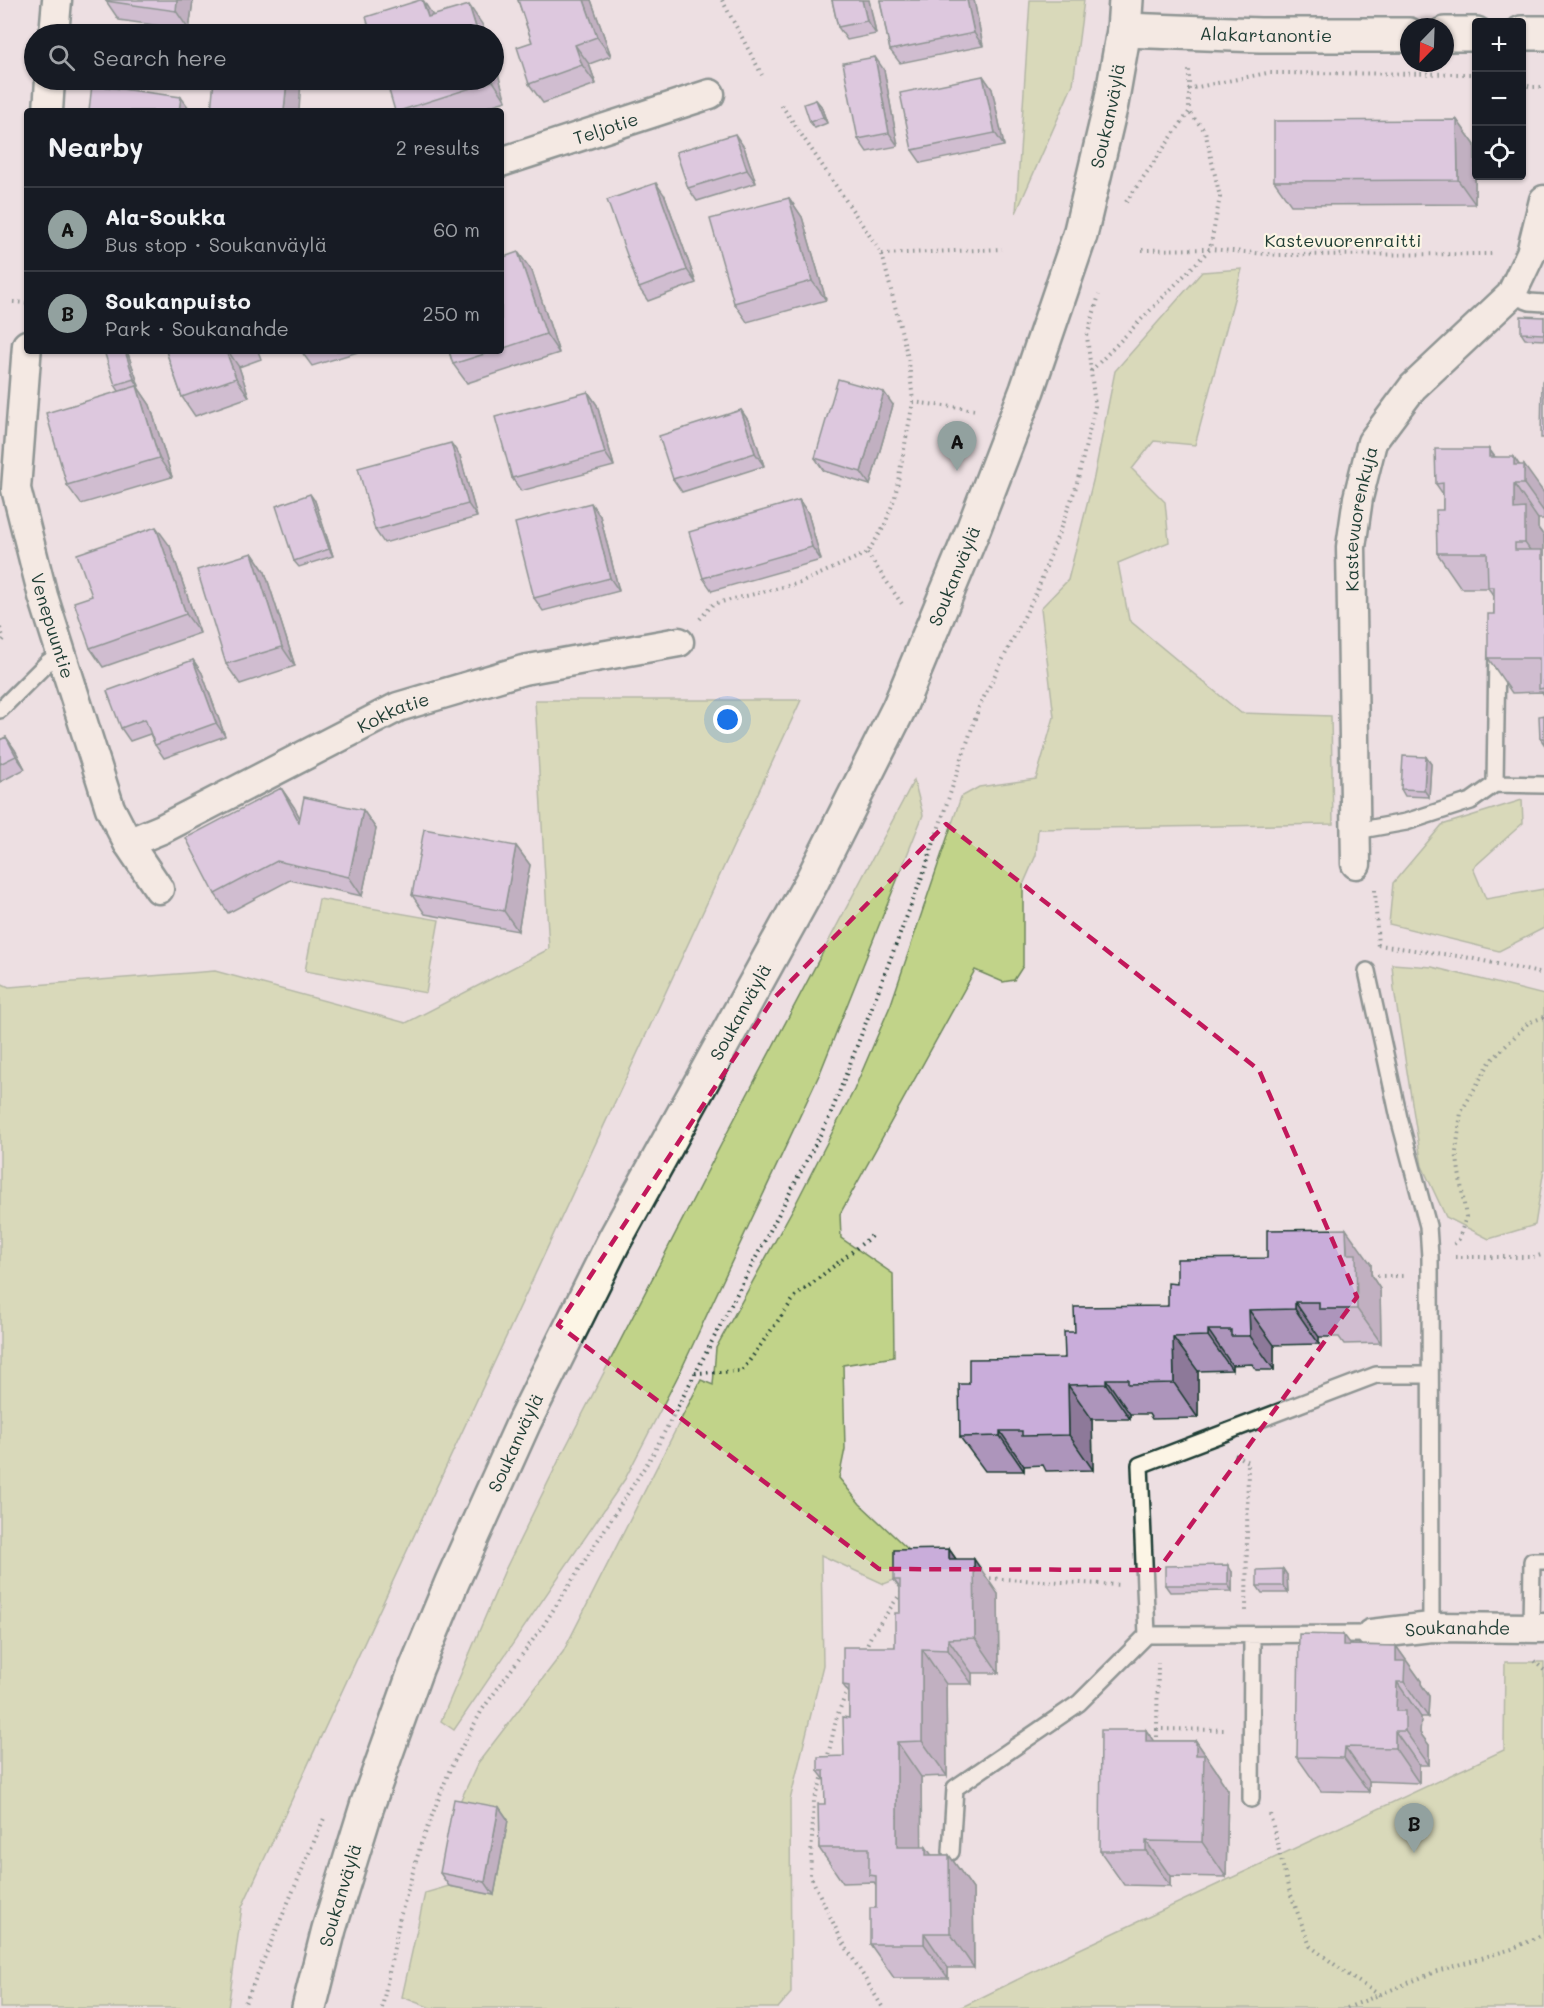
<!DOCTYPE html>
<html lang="en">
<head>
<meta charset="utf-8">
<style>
	body { margin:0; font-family:Mali,sans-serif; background:#20242c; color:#f1f3f6 }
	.controls { position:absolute; right:18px; top:18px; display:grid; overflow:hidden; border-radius:6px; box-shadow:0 2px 4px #0004 }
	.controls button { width:54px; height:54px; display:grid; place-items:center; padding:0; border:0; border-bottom:2px solid #363941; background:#171b24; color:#f1f3f6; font:30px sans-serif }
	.compass { position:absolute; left:1400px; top:18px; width:54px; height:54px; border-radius:50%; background:#171b24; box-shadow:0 2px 4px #0004; rotate:203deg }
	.you { position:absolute; left:728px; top:720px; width:21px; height:21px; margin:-15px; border:4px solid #fff; border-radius:50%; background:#1a73e8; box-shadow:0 0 0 9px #1a73e833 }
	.badge { display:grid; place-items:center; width:39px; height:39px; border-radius:50%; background:#92a19f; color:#111; font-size:20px; font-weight:700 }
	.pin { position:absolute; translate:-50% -50px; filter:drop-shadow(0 2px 3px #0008) }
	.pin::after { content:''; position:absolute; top:32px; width:21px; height:18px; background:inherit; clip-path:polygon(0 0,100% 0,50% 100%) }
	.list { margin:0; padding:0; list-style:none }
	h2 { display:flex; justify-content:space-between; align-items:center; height:78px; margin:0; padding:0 24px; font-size:26px }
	h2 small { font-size:20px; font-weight:400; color:#9ea1a6 }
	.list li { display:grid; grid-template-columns:39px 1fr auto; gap:18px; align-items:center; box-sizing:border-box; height:84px; padding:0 24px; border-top:2px solid #363941 }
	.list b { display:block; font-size:22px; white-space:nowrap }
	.list p { margin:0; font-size:20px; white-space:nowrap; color:#9ea1a6 }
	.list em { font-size:20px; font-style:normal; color:#9ea1a6 }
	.icon { flex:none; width:33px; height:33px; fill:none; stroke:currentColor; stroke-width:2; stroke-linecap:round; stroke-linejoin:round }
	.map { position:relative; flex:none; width:1544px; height:2008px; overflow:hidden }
	.search { position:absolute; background:#171b24; box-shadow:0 2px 4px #0004; left:24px; top:24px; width:480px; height:66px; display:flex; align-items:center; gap:15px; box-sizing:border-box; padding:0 21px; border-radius:33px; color:#9ea1a6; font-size:22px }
	.panel { position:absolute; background:#171b24; box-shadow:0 2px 4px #0004; left:24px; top:108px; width:480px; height:246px; border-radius:6px }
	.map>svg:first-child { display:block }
	.green { fill:#c1d389; stroke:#70885e; stroke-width:1.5 }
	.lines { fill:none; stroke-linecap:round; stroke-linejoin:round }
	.service-casing { stroke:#1f3d34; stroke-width:20 }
	.minor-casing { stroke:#1f3d34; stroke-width:33 }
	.tertiary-casing { stroke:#1f3d34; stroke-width:38 }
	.secondary-casing { stroke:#1f3d34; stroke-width:38 }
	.primary-casing { stroke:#1f3d34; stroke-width:38 }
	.path { stroke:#1f3d34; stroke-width:4; stroke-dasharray:1.5 4.5; stroke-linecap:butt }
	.service { stroke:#fcf5e5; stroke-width:15 }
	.minor { stroke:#fcf5e5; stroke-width:28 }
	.tertiary { stroke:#fcf5e5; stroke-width:33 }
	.secondary { stroke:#fcf5e5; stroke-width:33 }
	.primary { stroke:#fcf5e5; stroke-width:33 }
	.wall { fill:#ad95bb; stroke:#1f3d34; stroke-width:1.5 }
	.shaded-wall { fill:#8d7999; stroke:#1f3d34; stroke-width:1.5 }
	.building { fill:#c9adda; stroke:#1f3d34; stroke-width:1.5 }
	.marked { fill:none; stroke:#c2185b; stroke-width:4.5; stroke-dasharray:12 8; stroke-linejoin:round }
	.labels { text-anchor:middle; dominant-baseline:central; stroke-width:4.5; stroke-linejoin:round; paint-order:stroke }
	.street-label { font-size:18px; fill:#1f3d34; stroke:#fcf5e5 }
</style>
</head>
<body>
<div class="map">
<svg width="1544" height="2008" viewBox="0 0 1544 2008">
	<rect width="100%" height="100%" fill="#eddfe2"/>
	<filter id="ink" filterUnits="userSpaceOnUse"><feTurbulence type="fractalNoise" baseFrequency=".0167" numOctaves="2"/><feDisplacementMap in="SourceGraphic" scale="12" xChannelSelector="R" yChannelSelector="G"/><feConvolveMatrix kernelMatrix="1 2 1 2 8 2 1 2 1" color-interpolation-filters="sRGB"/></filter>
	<g filter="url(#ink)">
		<path class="green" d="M1030,0H1084L1073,84L1016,213Z
			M1242,269L1195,445L1154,441L1132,469L1165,502L1169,542L1118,563L1129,620L1241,713L1331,716L1333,824L1038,829L1036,855L1023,885V966L1014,980L1003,982L975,970L840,1214L841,1238L893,1274L894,1357L843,1365L845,1449L839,1478L860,1504L910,1551L907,1575L884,1584L821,1555L823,1665L790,1800L791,1993L778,2008H431L402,1997L425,1893L449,1886L493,1895L457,1808L478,1763L563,1652L701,1380L713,1385L716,1348L795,1205L854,1090L891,1004L961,797L979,787L1036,779L1054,717L1041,608L1068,580L1094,477L1115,371L1202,272Z
			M535,700H801L242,1907L228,2008H0V983L9,987L215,971L406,1023L549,949Z
			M914,780L923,815L820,1073L681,1370L625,1479L454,1730L441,1721L505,1570L558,1462L727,1133Z
			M1522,800L1523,823L1473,868L1486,899L1544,889V928L1499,951L1389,924L1393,883L1442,825Z
			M319,899L439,920L426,993L305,971Z
			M1392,964L1432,967L1544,995V1169L1535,1225L1489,1239L1446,1217L1422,1166L1394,989Z
			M1505,1662H1544V2008H960L1065,1956L1504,1750Z"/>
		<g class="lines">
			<g class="service-casing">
				<path id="service" d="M1511,295L1530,302L1544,303
					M0,710L48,662L63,655
					M1495,784L1497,652
					M1356,831L1406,822L1471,801L1495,784L1544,785
					M1367,971L1399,1118L1428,1226L1430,1257L1431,1627
					M1531,1628L1532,1561H1544
					M1147,1635L1140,1465L1376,1375H1430
					M1251,1799L1252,1636
					M951,1852L955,1788L1079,1703L1147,1635L1371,1634"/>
			</g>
			<g class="minor-casing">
				<g id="minor">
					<path d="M54,34L57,0"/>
					<path d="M48,111L50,80"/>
					<path id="s1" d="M501,162L710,94"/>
					<path id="s2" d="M27,345L16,489L43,596L110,808L128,843L159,889"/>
					<path id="s3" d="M128,843L162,829L398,707L523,670L679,642"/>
					<path id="s4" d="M1356,864L1351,547L1358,498L1372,442L1413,387L1511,295L1531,253L1544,200"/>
					<path id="s5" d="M1371,1634L1431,1627L1544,1628"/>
				</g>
			</g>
			<g class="tertiary-casing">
				<g id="tertiary">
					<path id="s6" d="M1124,30L1260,35H1409"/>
					<path d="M1522,33H1544"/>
					<path d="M1445,34H1476"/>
				</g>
			</g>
			<g class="secondary-casing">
				<path id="secondary" d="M1124,30L1126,0"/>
			</g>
			<g class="primary-casing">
				<g id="primary">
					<path id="s7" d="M309,2008L329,1929L367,1806L416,1669L452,1582L524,1422L614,1241L812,881L899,708L973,530L1027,390L1080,235L1111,104L1124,30"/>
				</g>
			</g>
			<path class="path" d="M722,0L762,75
				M1522,84L1531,87H1544
				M1188,89L1267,73L1476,74
				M1126,202L1189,112V67
				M1142,250L1210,249L1278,255L1495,254
				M882,254L1002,249
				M13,302L27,303
				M1091,371L1210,249L1220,197L1205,131L1189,112
				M913,402L977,410
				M867,553L904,607
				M700,619L713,604L800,583L867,553L884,527L895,497L913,402L909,362L882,254L780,103
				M0,628L4,639L0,644
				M1375,890L1378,949
				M1378,945L1465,957L1544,974
				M1454,1244L1459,1239L1466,1217L1456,1152L1461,1112L1490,1062L1528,1023L1544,1017
				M1455,1257H1535L1544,1254
				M1371,1276H1406
				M695,1373L742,1371L795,1297L874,1234
				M1235,1455L1248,1462L1246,1611
				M984,1578L1120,1585
				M865,1649L871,1636L903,1590
				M1534,1661L1544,1670
				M1158,1662L1157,1729L1227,1730
				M1157,1743V1729
				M827,1760L837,1716L849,1686
				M824,1773L814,1801L810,1875L841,1939L883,2008
				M1270,1814L1288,1887L1310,1946L1354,1979L1380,1995
				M243,2008L325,1816
				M382,2008L400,1917L421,1844L450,1769L482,1710L543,1626L653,1454L830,1116L925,869L979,707L1037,591L1076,487L1095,406L1087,336L1099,295
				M1347,2008L1437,1971L1512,1949L1544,1934"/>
			<use href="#service" class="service"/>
			<use href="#minor" class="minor"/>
			<use href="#tertiary" class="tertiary"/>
			<use href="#secondary" class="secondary"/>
			<use href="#primary" class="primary"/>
		</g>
		<path class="wall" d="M193,0L189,30L119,20L106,1Z
			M518,0H591L611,56L589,64L596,84L543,103L529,84L532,42Z
			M832,0H869L876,34L847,40L838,27Z
			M880,0H974L983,46L900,63L890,50Z
			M884,70L898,146L867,152L858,139Z
			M983,76L992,89L1004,146L921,163L912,150Z
			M494,80L506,101L473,111H395Z
			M816,100L821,106L827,123L815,128L810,122Z
			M1457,120L1475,145V204L1291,205L1274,181Z
			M744,147L756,183L697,201L688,188Z
			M665,196L696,283L648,301L639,288Z
			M789,198L802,217L826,300L747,322L734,303Z
			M501,258L532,271L559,353L467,383L453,364L449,351H501Z
			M1544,317V340L1525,339L1521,333Z
			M127,351L139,386H137L150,405L172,477L81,504L67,485L119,391L115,385Z
			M166,351H258L261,359L239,367L249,397L195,416L182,397Z
			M301,351H361L312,366Z
			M588,392L597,405L614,466L521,491L512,478Z
			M893,405L870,485L824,471L815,458Z
			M741,410L750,423L764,466L682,492L673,479Z
			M1489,449L1495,457L1519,465L1544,493V519H1538V528L1544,536V695L1542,692L1512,693L1488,658L1494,614V596L1488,588H1461L1437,553L1443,510V494L1436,484Z
			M460,456L477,517L384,543L375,530Z
			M799,500L808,513L821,560L712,591L703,578Z
			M315,501L333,556L299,567L294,561Z
			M600,516L619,591L543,611L534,598Z
			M170,546L200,633L103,667L90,648L92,596Z
			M252,553L265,572L295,666L240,684L226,664Z
			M193,660L202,673L225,736L164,758L155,745L150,734L130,741L121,728Z
			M1544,715V744L1540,738Z
			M6,737L15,750L25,769L0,782V740Z
			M1426,757L1431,764L1429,797L1405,796L1401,789Z
			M281,788L294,807L300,818L363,810L376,829L362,896L290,880L228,913L215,894Z
			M516,846L530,865L518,931L425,914L412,895Z
			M1371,1264V1275L1380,1289L1381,1343L1344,1344L1339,1337H1319V1344L1274,1345V1370H1256L1252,1364L1232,1365V1370L1198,1371V1418L1152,1419L1149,1414H1130V1419H1092L1093,1470L1046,1471L1043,1465L1024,1466V1471H985L960,1437L969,1384L1065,1358L1075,1332L1168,1306L1177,1284Z
			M949,1549L956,1559L998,1594L999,1673H972V1684H946L947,1776L921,1777V1847L931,1855H949L973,1889L974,1968H948V1978H894L870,1944L876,1908V1885L874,1882L843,1883L819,1848L825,1804V1780L818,1771L844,1756L849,1718V1693L843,1685L895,1647L900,1613V1588L894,1580Z
			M1283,1569L1287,1575L1288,1593H1262L1257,1586Z
			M1232,1572V1591L1170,1592L1165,1585Z
			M1351,1645L1396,1646L1421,1681V1684L1429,1696L1428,1717H1421L1420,1733L1429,1745V1765H1419V1783L1369,1781V1792L1321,1791L1297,1757Z
			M1153,1741H1196L1220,1776V1778L1228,1790L1226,1877L1170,1876V1886L1124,1885L1100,1851Z
			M499,1807L508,1820L494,1895L449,1886L440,1873Z"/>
		<path class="shaded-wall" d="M177,0H193L189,30L176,11Z
			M423,0L435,19L428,17Z
			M584,0H591L611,56L597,37Z
			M862,0H869L876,34L867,21Z
			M967,0H974L983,46L974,33Z
			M469,5L482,24L486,34H478Z
			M575,45L589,64L596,84L582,65Z
			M875,57L884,70L898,146L889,133Z
			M494,60L506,101L493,81Z
			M983,76L992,89L1004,146L995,133Z
			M287,80H301L299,111H284Z
			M181,97L191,111H179Z
			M816,100L821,106L827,123L823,117Z
			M1457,120L1475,145V204L1458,180Z
			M735,134L744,147L756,183L747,170Z
			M656,183L665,196L696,283L687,270Z
			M789,198L802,217L826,300L812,281Z
			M518,252L532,271L559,353L546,334Z
			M125,351H127L139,386L134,379Z
			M226,351H228L239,367L249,397L236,378Z
			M137,386L150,405L172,477L159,458Z
			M588,392L597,405L614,466L605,453Z
			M884,392L893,405L870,485L861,472Z
			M741,410L750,423L764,466L755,453Z
			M451,443L460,456L477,517L468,504Z
			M1489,449L1513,484L1489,457Z
			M1514,457L1524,472V465L1544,493V512L1524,484L1514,465Z
			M1514,484L1538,519V528L1544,536V570L1525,543L1514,509Z
			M310,494L315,501L333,556L329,549Z
			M799,500L808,513L821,560L812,547Z
			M591,503L600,516L619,591L610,578Z
			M156,527L170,546L200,633L186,614Z
			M252,553L265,572L295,666L282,647Z
			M193,660L202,673L225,736L216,723Z
			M6,737L15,750L25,769L16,756Z
			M1426,757L1431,764L1429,797L1424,790Z
			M281,788L294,807L312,841L299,822Z
			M363,810L376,829L362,896L349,877Z
			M516,846L530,865L518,931L504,911Z
			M1346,1229L1371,1264V1275L1380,1289L1381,1343L1357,1309L1347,1254Z
			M1295,1302L1319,1337V1344L1295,1309Z
			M1249,1310L1274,1345V1370L1250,1336Z
			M1208,1330L1232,1365V1370L1208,1336Z
			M1173,1337L1198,1371V1418L1174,1383Z
			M1106,1379L1130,1414V1419L1106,1384Z
			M1068,1385L1092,1419L1093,1470L1069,1435Z
			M1000,1431L1024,1466V1471L1000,1436Z
			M949,1549L973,1584L949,1559Z
			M974,1559L998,1594L999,1673L975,1638Z
			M1228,1565L1232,1572V1591L1228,1585Z
			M1283,1569L1287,1575L1288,1593L1283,1586Z
			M1343,1635L1368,1669L1343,1645Z
			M948,1639L972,1673V1684L948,1650Z
			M1396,1646L1421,1681V1684L1429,1696L1428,1717L1404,1682L1396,1661Z
			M922,1649L946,1684L947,1776L922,1741Z
			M1397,1682L1421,1717L1420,1733L1429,1745V1765L1405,1731L1396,1711Z
			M1146,1730L1170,1765L1146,1741Z
			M1395,1731L1419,1765V1783L1395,1748Z
			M1196,1741L1220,1776V1778L1228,1790L1226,1877L1202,1842L1196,1755Z
			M897,1742L921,1777L922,1882L897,1847Z
			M1345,1747L1369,1781V1792L1344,1758Z
			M499,1807L508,1820L494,1895L485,1882Z
			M1146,1841L1170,1876V1886L1146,1851Z
			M926,1847L949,1880V1855L973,1889L974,1968L950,1933L926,1855Z
			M924,1933L948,1968V1978L924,1944Z"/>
		<path class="building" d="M106,0H177L176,11L106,1Z
			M420,0H422L428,17L469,5L478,34H371L366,17Z
			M518,0H584L597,37L575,45L582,65L529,84L517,47L532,42Z
			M832,0H862L867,21L838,27Z
			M880,0H967L974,33L890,50Z
			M875,57L889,133L858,139L843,63Z
			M983,76L995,133L912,150L900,93Z
			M214,80H287L284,111H211Z
			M386,80H492L493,81L399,111H395Z
			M92,85L181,97L179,111H89Z
			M816,100L823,117L810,122L804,104Z
			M1457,120L1458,180L1274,181V121Z
			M735,134L747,170L688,188L676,152Z
			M656,183L687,270L639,288L607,200Z
			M789,198L812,281L734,303L710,219Z
			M518,252L546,334L501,349V258Z
			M1521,316L1544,317V334L1521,333Z
			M104,351H125L134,379L115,385Z
			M166,351H226L236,378L182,397Z
			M449,351H494L453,364Z
			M838,379L884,392L861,472L815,458Z
			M1542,381H1544V438H1541Z
			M137,386L159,458L67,485L46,413Z
			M588,392L605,453L512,478L495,417Z
			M741,410L755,453L673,479L659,436Z
			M451,443L468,504L375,530L358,468Z
			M1435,449H1489V457H1514V465H1524V484H1514V509L1525,508V543H1515V550H1542V559H1544V688L1539,689V658H1488V614H1494V587H1488L1487,553H1437L1436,510H1443V483L1436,484Z
			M310,494L329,549L294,561L276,506Z
			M799,500L812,547L703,578L689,532Z
			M591,503L610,578L534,598L515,523Z
			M156,527L186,614L90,648L74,602L92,596L77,554Z
			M252,553L282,647L226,664L197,570Z
			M193,660L216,723L155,745L145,719L121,728L107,691Z
			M1544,715V738H1540L1539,716Z
			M6,737L16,756L0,764V740Z
			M1403,756L1426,757L1424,790L1401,789Z
			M281,788L299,822L304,797L363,810L349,877L277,861L215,894L186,838Z
			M424,829L516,846L504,911L412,895Z
			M1346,1229L1347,1254H1356L1357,1309H1319V1302H1295V1309L1249,1310L1250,1336H1231V1330H1208V1336L1173,1337L1174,1383L1128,1384V1379H1106V1384L1068,1385L1069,1435L1022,1436V1431H1000V1436L960,1437L959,1384H969V1359L1065,1358L1064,1332H1075L1074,1307L1168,1306V1283L1177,1284V1259L1267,1258V1230Z
			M949,1549V1559H974L975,1638L948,1639V1650L922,1649V1741L897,1742V1847H926V1855H949L950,1933H924V1944H870V1908H876V1876L869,1875V1848H819L818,1804H825L824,1771H818V1757L844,1756L843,1717L849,1718V1686L843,1685V1647H895V1613H900V1580H894V1550Z
			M1228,1565V1585H1165V1566Z
			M1283,1569V1586H1257V1570Z
			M1299,1634L1343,1635V1645L1396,1646V1661H1405L1404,1682H1397L1396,1711H1405V1731H1395V1748L1345,1747L1344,1758L1297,1757Z
			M1101,1730H1146V1741H1196V1755H1204L1202,1842L1146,1841V1851H1100Z
			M454,1799L499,1807L485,1882L440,1873Z"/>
	</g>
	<path d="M0 0H1544V2008H0ZM946,824L1259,1070L1357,1297L1158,1570L879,1569L558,1325L773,999Z" fill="#eddfe2" fill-opacity=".55" fill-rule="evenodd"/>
	<path class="marked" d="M946,824L1259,1070L1357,1297L1158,1570L879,1569L558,1325L773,999Z"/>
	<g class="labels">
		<g class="street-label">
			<text stroke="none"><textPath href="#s6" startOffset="142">Alakartanontie</textPath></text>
			<text stroke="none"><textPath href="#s7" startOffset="2061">Soukanväylä</textPath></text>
			<text stroke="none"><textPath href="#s1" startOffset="110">Teljotie</textPath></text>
			<text x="1343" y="240">Kastevuorenraitti</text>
			<text stroke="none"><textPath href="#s4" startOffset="346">Kastevuorenkuja</textPath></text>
			<text stroke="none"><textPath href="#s7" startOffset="1575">Soukanväylä</textPath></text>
			<text stroke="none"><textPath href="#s2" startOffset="286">Venepuuntie</textPath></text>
			<text stroke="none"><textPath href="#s3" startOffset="296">Kokkatie</textPath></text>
			<text stroke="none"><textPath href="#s7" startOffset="1089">Soukanväylä</textPath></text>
			<text stroke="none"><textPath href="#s7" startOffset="603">Soukanväylä</textPath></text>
			<text stroke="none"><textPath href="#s5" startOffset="87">Soukanahde</textPath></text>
			<text stroke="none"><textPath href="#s7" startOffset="117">Soukanväylä</textPath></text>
		</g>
	</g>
</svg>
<div class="controls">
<button>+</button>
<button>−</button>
<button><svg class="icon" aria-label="locate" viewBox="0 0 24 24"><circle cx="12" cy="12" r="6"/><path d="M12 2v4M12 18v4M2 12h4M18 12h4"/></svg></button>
</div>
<svg class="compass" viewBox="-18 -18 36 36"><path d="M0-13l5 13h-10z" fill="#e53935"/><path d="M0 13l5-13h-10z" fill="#9ea1a6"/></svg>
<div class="you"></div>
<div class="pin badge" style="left:957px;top:471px">A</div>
<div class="pin badge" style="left:1414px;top:1853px">B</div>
<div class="search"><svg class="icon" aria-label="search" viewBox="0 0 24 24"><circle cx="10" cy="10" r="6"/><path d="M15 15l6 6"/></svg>Search here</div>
<section class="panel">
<h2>Nearby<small>2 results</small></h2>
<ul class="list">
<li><span class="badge">A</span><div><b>Ala-Soukka</b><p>Bus stop · Soukanväylä</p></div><em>60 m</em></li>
<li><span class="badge">B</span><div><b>Soukanpuisto</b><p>Park · Soukanahde</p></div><em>250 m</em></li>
</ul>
</section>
</div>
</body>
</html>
